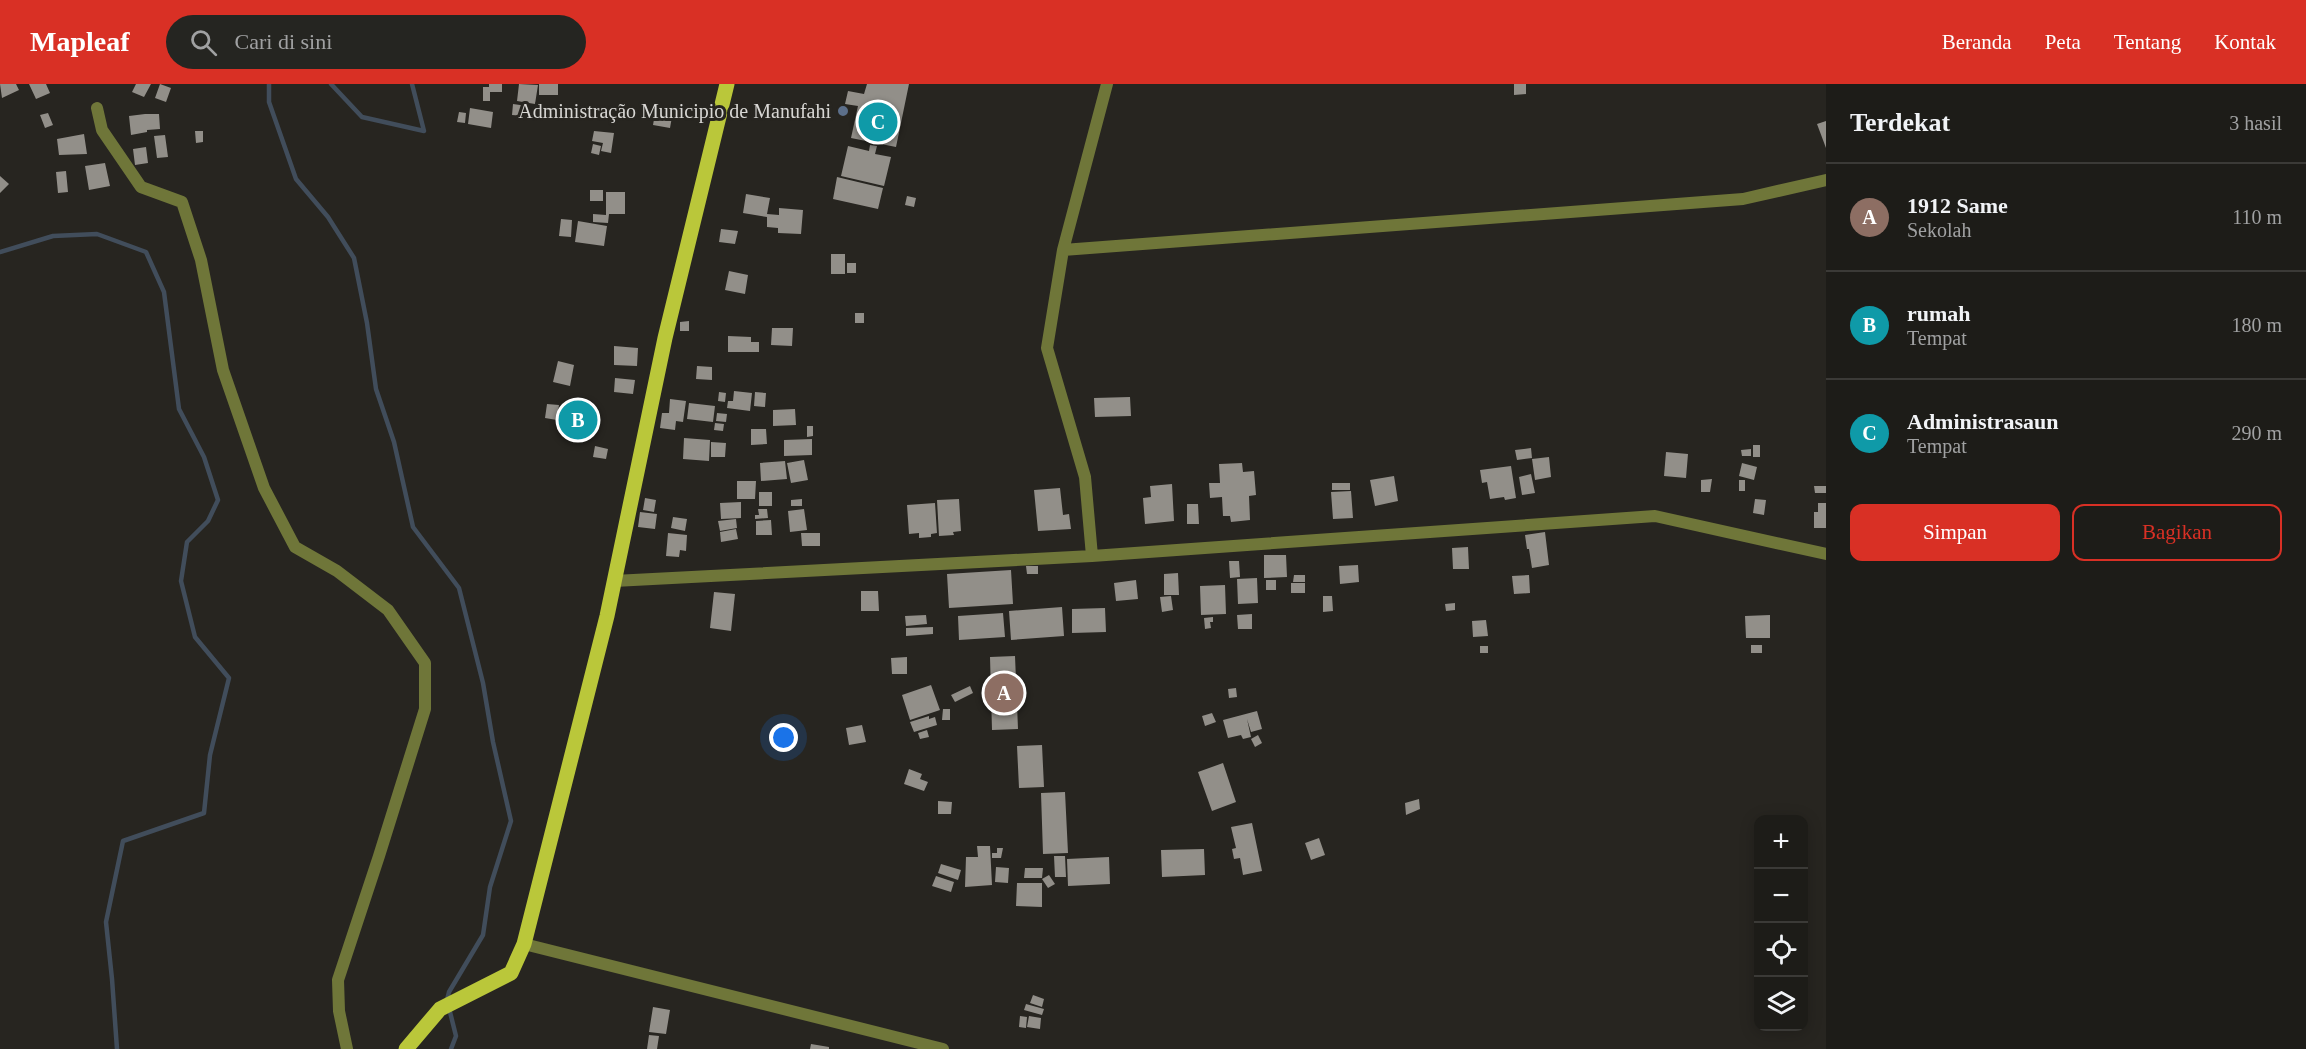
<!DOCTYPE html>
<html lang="id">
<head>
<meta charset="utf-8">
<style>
	body { margin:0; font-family:"Times New Roman",serif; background:#252521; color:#f1f3f6 }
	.controls { position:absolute; right:18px; bottom:18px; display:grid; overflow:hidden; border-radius:12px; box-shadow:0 3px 15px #0003 }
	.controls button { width:54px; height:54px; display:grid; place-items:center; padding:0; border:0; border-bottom:2px solid #3b3a37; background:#1d1c18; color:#f1f3f6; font:30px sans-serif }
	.you { position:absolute; left:784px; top:654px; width:21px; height:21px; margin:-15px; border:4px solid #fff; border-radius:50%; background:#1a73e8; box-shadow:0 0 0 9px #1a73e833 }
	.badge { display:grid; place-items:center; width:39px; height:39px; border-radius:50%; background:#d93025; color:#fff; font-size:20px; font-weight:700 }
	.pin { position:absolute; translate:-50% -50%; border:3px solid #fff; box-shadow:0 2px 6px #0006 }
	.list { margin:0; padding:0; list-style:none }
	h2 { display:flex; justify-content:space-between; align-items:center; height:78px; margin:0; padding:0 24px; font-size:26px }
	h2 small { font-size:20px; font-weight:400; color:#a0a1a2 }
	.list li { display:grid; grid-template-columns:39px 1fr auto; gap:18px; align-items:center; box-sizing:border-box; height:108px; padding:0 24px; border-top:2px solid #3b3a37 }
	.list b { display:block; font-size:22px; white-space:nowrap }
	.list p { margin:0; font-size:20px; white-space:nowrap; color:#a0a1a2 }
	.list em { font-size:20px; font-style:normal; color:#a0a1a2 }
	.actions { display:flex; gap:12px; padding:18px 24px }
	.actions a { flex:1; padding:14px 0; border:2px solid #d93025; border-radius:12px; text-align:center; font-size:21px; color:#d93025 }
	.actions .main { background:#d93025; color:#fff }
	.icon { flex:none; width:33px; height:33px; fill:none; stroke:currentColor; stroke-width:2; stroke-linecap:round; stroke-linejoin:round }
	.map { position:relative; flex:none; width:1826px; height:965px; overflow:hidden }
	header { display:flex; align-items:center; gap:36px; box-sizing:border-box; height:84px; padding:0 30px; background:#d93025; color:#fff }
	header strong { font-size:28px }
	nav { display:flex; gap:33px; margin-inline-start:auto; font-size:21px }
	.search { width:420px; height:54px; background:#252521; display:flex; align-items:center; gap:15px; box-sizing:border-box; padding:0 21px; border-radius:33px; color:#a0a1a2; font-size:22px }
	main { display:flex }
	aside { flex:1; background:#1d1c18 }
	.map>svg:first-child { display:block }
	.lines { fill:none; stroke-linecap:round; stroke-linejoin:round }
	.stream { stroke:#414d5b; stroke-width:4.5 }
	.building { fill:#928f89 }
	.minor { stroke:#6f7639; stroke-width:12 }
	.primary { stroke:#bac73a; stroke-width:15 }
	.service-dot { fill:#5c6f8a; stroke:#272520; stroke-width:2 }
	.labels { text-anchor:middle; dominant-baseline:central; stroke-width:6; stroke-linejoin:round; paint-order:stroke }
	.poi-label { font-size:20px; fill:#d8d7d4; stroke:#272520; text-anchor:end }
</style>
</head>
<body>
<header>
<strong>Mapleaf</strong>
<div class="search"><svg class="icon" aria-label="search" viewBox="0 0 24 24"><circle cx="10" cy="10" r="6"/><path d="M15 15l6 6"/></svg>Cari di sini</div>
<nav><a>Beranda</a><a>Peta</a><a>Tentang</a><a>Kontak</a></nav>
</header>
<main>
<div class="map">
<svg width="1826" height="965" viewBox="0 0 1826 965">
	<rect width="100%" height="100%" fill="#272520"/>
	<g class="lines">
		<path class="stream" d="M269,0V18L296,95L328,133L354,174L367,239L376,305L394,358L413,443L459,504L483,599L493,658L511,737L490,803L483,851L449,908L447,916L456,952L451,965
			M331,0L362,33L424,47L412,0
			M0,168L53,152L97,150L146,168L164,208L179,325L204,373L218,416L208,437L187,458L181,497L195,553L229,594L210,671L204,729L123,757L106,838L112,895L117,965"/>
	</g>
	<path class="building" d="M0,0H16L19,6L2,14Z
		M29,0H46L50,9L36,15Z
		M136,0H151L144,13L132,8Z
		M160,0L171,4L166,18L155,14Z
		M489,0H502V8H490V17H483V3H489Z
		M519,0L538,1L535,20L517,17Z
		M539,0H558V11H539Z
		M867,0H909L896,63L851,54L858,22L845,20L848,7L864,10Z
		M1514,0H1526V10L1514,11Z
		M513,20L527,22L525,32L512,31Z
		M470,24L493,28L491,44L468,40Z
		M656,24L673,27L670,44L653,41Z
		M459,28L466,29L465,39L457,38Z
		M48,29L53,41L45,44L40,31Z
		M145,30H159L160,45L147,46V48L131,51L129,32Z
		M1826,37V64L1817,40Z
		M195,47H203V58L196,59Z
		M594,47L614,49L611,69L601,67L603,59L592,57Z
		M84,50L87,70L59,71L57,55Z
		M165,51L168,73L157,74L154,52Z
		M593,60L601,62L599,71L591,69Z
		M870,61L877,62L875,70L891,73L884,102L841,92L848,62L869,67Z
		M146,63L148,79L135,81L133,65Z
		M105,79L110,102L89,106L85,82Z
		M66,87L68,108L58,109L56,88Z
		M0,92L9,100L0,109Z
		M837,93L883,104L878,125L833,115Z
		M590,106H603V117H590Z
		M606,108H625V130H609L608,139L593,138V130L606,131Z
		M746,110L770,114L767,130L779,131V124L803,126L801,150L778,149V144L767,143V133L743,129Z
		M907,112L916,114L914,123L905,121Z
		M561,135L572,136L571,153L559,152Z
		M578,137L607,142L604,162L575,158Z
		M721,145L738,147L735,160L719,158Z
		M831,170H845V190H831Z
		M847,179H856V189H847Z
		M729,187L748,191L745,210L725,206Z
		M855,229H864V239H855Z
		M689,237V247H680V238Z
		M772,244H793L792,262L771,261Z
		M728,252L751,253V258H759V268H728Z
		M614,262L638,264L637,282L614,281Z
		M558,277L574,281L570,302L553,298Z
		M697,282L712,283V296L696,295Z
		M615,294L635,296L633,310L614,308Z
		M734,307L752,309L750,327L727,324L728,317H733Z
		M719,308L726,309L725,318L718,317Z
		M755,308L766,309L765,323L754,322Z
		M1130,313L1131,332L1095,333L1094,314Z
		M670,315L686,317L683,338L676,337L675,346L660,344L662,329H669Z
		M689,319L715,322L713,338L687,335Z
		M547,320L559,321L557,336L545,334Z
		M565,322L594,326L591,351L562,347Z
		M795,325L796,341L773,342V326Z
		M717,329L727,330L726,338L716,337Z
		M715,339L724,340L723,347L714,346Z
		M807,342H813V352L807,353Z
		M751,345H766L767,360L751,361Z
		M684,354L710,356L709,377L683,375Z
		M812,355V371L784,372V356Z
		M711,358L726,359L725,373H711Z
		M1753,361H1760V373H1753Z
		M595,362L608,365L606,375L593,373Z
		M1531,364L1532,374L1517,376L1515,366Z
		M1751,365V372H1742L1741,366Z
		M1666,368L1688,370L1686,394L1664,392Z
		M1549,373L1551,393L1535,396L1532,375Z
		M804,376L808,396L791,399L787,379Z
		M785,377L787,395L761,397L760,379Z
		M1242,379L1243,388L1254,387L1256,411L1249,412L1250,436L1231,438L1230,432H1223L1222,413L1210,414L1209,399H1220L1219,380Z
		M1742,379L1757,383L1754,396L1739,392Z
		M1511,382L1516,414L1505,416L1504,413L1490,415L1487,398L1482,399L1480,386Z
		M1531,390L1535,409L1522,411L1519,393Z
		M1394,392L1398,417L1375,422L1370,396Z
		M1712,395L1710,408H1701V396Z
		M1739,396H1745V407H1739Z
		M737,397H756L755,415H737Z
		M1332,399H1350V406H1332Z
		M1172,400L1174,437L1145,440L1143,414L1151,413L1150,402Z
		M1814,402H1826V409H1815Z
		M1060,404L1063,431L1069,430L1071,445L1038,447L1034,406Z
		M1351,407L1353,434L1333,435L1331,408Z
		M759,408H772V422H759Z
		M645,414L656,416L654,428L643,426Z
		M802,415V422H791V416Z
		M959,415L961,447L953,448L954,451L939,452L937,416Z
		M1755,415L1766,416L1764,431L1753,429Z
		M741,418V434L721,435L720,419Z
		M935,419L937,449L931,450V453L919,454V449L909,450L907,421Z
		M1818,419H1826V444H1814V428H1818Z
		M1187,420H1198L1199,440H1187Z
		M758,425H767L768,434L755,435V431H759Z
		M804,425L807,446L790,448L788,427Z
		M640,428L657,430L655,445L638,443Z
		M673,433L687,435L685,447L671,444Z
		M736,435L737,444L720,447L718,437Z
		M771,436L772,451H756V437Z
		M736,445L738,455L721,458L720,448Z
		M1545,448L1549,481L1532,484L1529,465H1527L1525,451Z
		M668,449L687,451L686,467L680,466L679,473L666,472Z
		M801,449H820V462H802Z
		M1468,463L1469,485H1453L1452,464Z
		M1264,471H1286L1287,493L1264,494Z
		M1229,477H1239L1240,493L1230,494Z
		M1358,481L1359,498L1340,500L1339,482Z
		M1026,482H1038V490H1027Z
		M1011,486L1013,520L949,524L947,490Z
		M1178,489L1179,511H1164V490Z
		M1294,491H1305V498H1293Z
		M1529,491L1530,509L1514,510L1512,492Z
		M1257,494L1258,519L1238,520L1237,495Z
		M1136,496L1138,515L1116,517L1114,499Z
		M1266,496H1276V506H1266Z
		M1291,499H1305V509H1291Z
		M1225,501L1226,530L1201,531L1200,502Z
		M861,507H878L879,527H861Z
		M714,508L735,510L731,547L710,544Z
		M1171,512L1173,526L1162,528L1160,513Z
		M1323,512H1332L1333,527L1323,528Z
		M1455,519V526L1446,527L1445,520Z
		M1062,523L1064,552L1011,556L1009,527Z
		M1105,524L1106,548L1072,549V525Z
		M1003,529L1005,553L959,556L958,532Z
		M1252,530V545H1238L1237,531Z
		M926,531L927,540L906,542L905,532Z
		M1770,531V554H1746L1745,532Z
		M1213,533V538H1210L1211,544L1205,545L1204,534Z
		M1486,536L1488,552L1473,553L1472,537Z
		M933,543V550L906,552V544Z
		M1751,561H1762V569H1751Z
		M1480,562H1488V569H1480Z
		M1015,572L1018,645L992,646L990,573Z
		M907,573V590H892L891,574Z
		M931,601L940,626L910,636L902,611Z
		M970,602L973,609L955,618L951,611Z
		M1236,604L1237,613L1229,614L1228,605Z
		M943,625H950V636H942Z
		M1257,627L1262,645L1251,648L1247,635L1251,653L1243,655L1241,651L1228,654L1223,636Z
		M1212,629L1216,638L1205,642L1202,632Z
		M929,632V635L935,633L937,641L914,648L910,638Z
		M862,641L866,658L849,661L846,644Z
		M927,646L929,653L920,655L918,649Z
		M1258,651L1262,659L1255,663L1251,655Z
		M1042,661L1044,703L1019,704L1017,662Z
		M1223,679L1236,718L1212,727L1198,688Z
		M909,685L922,690L920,695L928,698L924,707L904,700Z
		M1065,708L1068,769L1043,770L1041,709Z
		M1419,715L1420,725L1406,731L1405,719Z
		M938,717L952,718L951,730H938Z
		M1252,739L1262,787L1243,791L1240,774L1234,775L1232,765L1236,764L1231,743Z
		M1319,754L1325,771L1311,776L1305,759Z
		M977,762H990L992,801L965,803L966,773H978Z
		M997,764H1003L1001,774H992V769H997Z
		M1204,765L1205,791L1162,793L1161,766Z
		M1054,772H1065L1066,793H1055Z
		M1109,773L1110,800L1068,802L1067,775Z
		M941,780L961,786L958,796L938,789Z
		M996,783L1009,784L1008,799L995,798Z
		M1025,784H1043L1042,794H1024Z
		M1049,791L1055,800L1048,804L1042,795Z
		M936,792L954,798L951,808L932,802Z
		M1017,799H1042V823L1016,822Z
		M1033,911L1044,915L1042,923L1030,919Z
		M1026,920L1044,925L1042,931L1024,926Z
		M653,923L670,926L666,950L649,948Z
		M1020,932L1027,933L1026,944L1019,943Z
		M1029,932L1041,934L1040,945L1027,943Z
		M649,951L659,952L657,965H647Z
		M811,960L829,963V965H810Z"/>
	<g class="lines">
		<path class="minor" d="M97,24L102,46L141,103L182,118L201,176L223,286L264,404L295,463L337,487L388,526L425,579V625L379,772L338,896L339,927L347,965
			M1063,166L1743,115L1826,96
			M1092,472L1085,393L1047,264L1063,166L1107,0
			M614,497L1092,472L1655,432L1826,470
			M524,860L943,965"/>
		<path class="primary" d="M406,965L440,925L511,889L524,860L607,532L665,254L727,0"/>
	</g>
	<circle class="service-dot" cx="843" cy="27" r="6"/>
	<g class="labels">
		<g class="poi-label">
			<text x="831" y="27">Administração Municipio de Manufahi</text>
		</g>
	</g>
</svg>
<div class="controls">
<button>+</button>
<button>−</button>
<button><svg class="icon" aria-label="locate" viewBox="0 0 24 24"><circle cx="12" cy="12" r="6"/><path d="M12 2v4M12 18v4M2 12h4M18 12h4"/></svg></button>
<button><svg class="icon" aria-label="layers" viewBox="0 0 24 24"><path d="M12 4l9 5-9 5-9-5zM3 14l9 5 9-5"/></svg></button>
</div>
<div class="you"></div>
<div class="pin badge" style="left:1004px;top:609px;background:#8d6e63">A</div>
<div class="pin badge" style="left:578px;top:336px;background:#0f9aa8">B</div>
<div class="pin badge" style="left:878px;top:38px;background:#0f9aa8">C</div>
</div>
<aside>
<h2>Terdekat<small>3 hasil</small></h2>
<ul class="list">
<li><span class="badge" style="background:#8d6e63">A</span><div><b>1912 Same</b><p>Sekolah</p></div><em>110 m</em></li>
<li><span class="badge" style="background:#0f9aa8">B</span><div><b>rumah</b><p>Tempat</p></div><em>180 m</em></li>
<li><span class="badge" style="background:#0f9aa8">C</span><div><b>Administrasaun</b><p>Tempat</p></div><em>290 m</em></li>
</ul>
<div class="actions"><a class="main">Simpan</a><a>Bagikan</a></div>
</aside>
</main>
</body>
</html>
